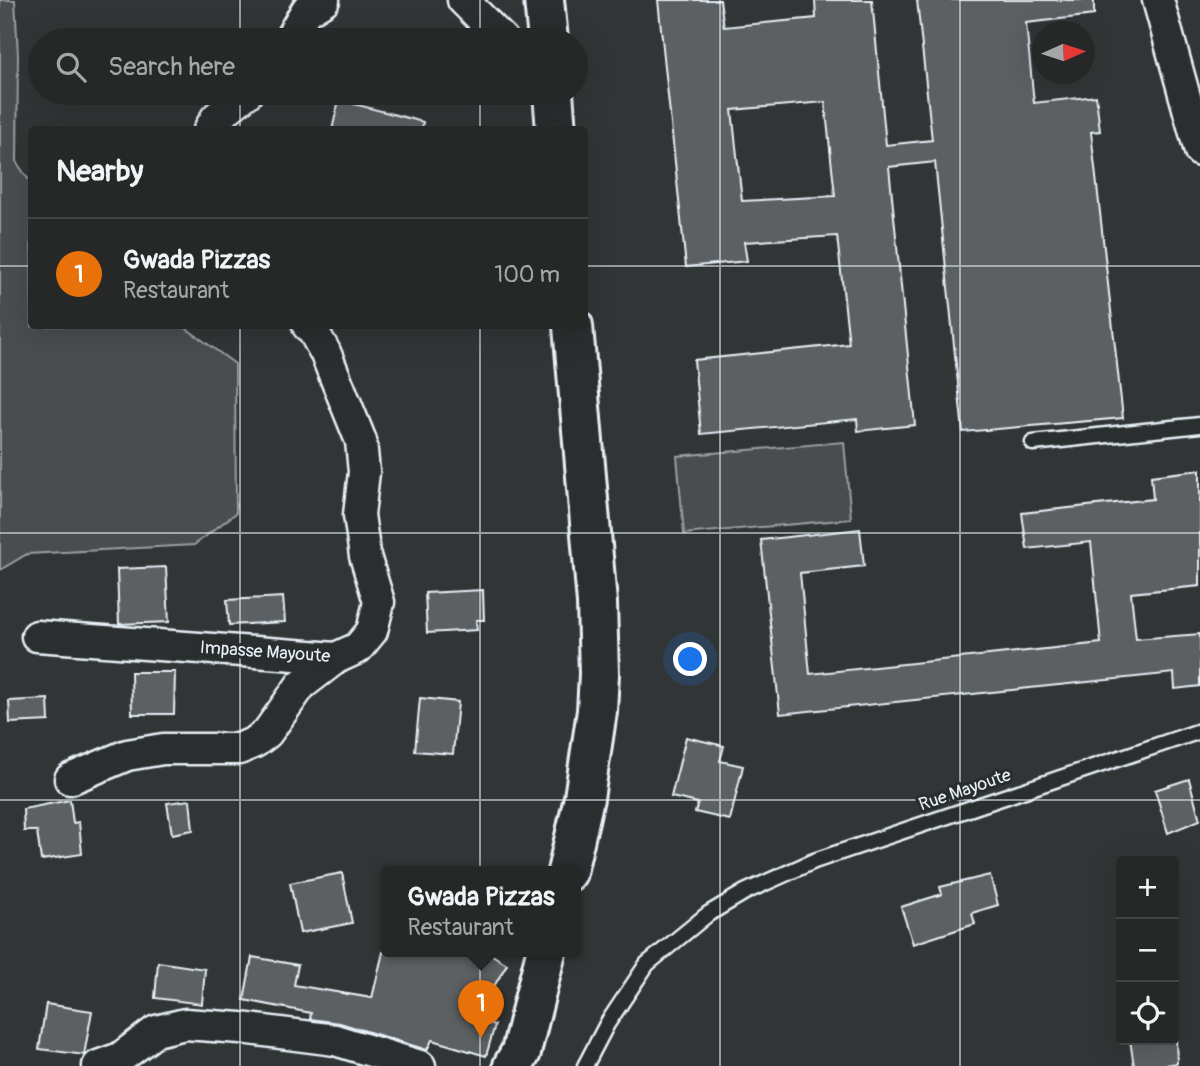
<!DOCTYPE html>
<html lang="en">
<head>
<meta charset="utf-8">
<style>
	body { margin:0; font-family:Pangolin,sans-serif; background:#323434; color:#f1f3f6 }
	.controls { position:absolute; right:21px; bottom:21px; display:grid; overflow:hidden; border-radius:7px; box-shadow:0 7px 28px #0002 }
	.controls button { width:63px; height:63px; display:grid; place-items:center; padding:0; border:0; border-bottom:2px solid #424445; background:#262828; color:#f1f3f6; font:35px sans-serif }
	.compass { position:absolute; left:1032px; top:21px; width:63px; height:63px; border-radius:50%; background:#262828; box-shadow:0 7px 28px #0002; rotate:87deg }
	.you { position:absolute; left:691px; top:660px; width:24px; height:24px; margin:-18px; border:5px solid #fff; border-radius:50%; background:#1a73e8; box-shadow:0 0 0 10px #1a73e833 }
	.badge { display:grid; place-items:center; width:46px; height:46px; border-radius:50%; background:#ff9aa2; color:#fff; font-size:23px; font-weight:700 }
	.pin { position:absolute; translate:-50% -58px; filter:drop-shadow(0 2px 4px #0008) }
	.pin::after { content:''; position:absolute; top:37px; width:24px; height:21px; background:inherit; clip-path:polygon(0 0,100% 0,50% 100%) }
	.popup { position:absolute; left:381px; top:866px; width:200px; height:91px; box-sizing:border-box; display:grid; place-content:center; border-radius:7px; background:#262828; filter:drop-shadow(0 2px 5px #0005); font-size:23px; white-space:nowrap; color:#a4a6a8 }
	.popup b { font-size:26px; color:#f1f3f6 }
	.popup::after { content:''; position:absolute; left:50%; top:100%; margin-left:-14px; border:14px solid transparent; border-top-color:#262828 }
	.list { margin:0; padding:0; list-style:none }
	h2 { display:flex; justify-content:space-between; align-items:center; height:91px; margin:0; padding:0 28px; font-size:30px }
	h2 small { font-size:23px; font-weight:400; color:#a4a6a8 }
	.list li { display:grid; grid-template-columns:46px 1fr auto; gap:21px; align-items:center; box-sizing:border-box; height:112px; padding:0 28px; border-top:2px solid #424445 }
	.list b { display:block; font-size:26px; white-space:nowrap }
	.list p { margin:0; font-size:23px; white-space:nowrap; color:#a4a6a8 }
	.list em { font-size:23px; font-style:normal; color:#a4a6a8 }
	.icon { flex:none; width:38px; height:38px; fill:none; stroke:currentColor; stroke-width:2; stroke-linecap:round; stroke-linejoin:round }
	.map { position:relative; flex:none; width:1200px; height:1066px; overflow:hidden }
	.search { position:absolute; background:#262828; box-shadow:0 7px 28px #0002; left:28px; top:28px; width:560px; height:77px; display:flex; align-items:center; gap:18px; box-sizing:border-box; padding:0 24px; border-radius:38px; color:#a4a6a8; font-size:26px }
	.panel { position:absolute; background:#262828; box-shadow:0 7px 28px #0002; left:28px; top:126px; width:560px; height:203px; border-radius:7px }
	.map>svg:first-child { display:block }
	.green { fill:#494d4f; stroke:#989fa4; stroke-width:2 }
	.building { fill:#5c6063; stroke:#e8f1f8; stroke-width:2; fill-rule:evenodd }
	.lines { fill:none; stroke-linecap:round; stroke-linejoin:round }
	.lane-casing { stroke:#e8f1f8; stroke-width:19 }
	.street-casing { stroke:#e8f1f8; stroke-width:35 }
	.primary-casing { stroke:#e8f1f8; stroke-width:44 }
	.lane { stroke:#2a2d2e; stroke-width:14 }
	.street { stroke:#2a2d2e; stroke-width:30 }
	.primary { stroke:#2a2d2e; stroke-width:38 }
	.grid { fill:none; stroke:#e8f1f8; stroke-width:2; stroke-opacity:0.55 }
	.labels { text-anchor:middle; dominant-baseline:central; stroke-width:6; stroke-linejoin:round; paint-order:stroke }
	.street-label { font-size:18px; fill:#e8f1f8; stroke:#2a2d2e }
</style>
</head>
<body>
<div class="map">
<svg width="1200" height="1066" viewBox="0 0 1200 1066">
	<rect width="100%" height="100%" fill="#323536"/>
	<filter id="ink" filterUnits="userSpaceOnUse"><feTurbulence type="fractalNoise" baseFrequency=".0143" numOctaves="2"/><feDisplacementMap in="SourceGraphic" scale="14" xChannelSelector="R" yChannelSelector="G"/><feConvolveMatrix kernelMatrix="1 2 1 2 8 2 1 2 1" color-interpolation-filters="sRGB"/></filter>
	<g filter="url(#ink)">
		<path class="green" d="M0,0H15L18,55L17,163L31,183L32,326H183L235,364L236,513L194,545L27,554L0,570Z
			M844,442L851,519L684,534L677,456Z"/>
		<path class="building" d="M658,0H720L724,27L816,18L815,0H872L886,145L932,140L917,0H1094V15L1026,23L1034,103L1096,96L1100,131L1091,132L1123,418L963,432L935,162L889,167L915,425L858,431L857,419L701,434L694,360L849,344L837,236L744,242L747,261L686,267ZM825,102L835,196L742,201L732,110Z
			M339,100L423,122L422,130H332Z
			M1200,470V586L1131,593L1136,639L1200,634V686L1175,689L1174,673L780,714L761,540L860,529L864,566L800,573L810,674L1101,643L1091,542L1027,549L1022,513L1153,499L1151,476Z
			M166,567L169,622L119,624L117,569Z
			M483,590L484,620H476L477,630L427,633L425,593Z
			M283,597L285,622L229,625L227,600Z
			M131,672H175L174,714H132Z
			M420,698L458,702L453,754L415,751Z
			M48,699L49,721L10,723L9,701Z
			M686,737L724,746L720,761L743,766L730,820L695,812L698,803L671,797Z
			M1189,779L1200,820L1168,833L1155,790Z
			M70,800L73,823L79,822L82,854L41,860L37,831H24L23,809Z
			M190,800L193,830L172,834L167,803Z
			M342,873L352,923L300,933L290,883Z
			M990,875L998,905L972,913L975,924L913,944L901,907L942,894L940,887Z
			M383,952H487L507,964L475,1019L495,1025L486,1056L432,1040L427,1050L340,1023L310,1019L311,1013L244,1000L252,957L298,965L294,985L372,998Z
			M158,962L205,969L202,1004L155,998Z
			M46,1004L92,1011L84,1055L39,1049Z
			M1130,1040H1176L1177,1063L1161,1066H1134Z"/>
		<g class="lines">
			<g class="lane-casing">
				<path id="lane" d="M1033,443L1200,425
					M585,1066L607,1024L647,964L708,914L745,892L814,861L1200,731"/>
			</g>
			<g class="street-casing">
				<path id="street" d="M463,0L503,40
					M1158,0L1200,151
					M289,40L306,11L324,0
					M209,130L216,118L247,93
					M37,636L336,658L358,648L372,631L379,602L365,556L359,515L364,472L361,441L325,352L312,329L308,326
					M70,779L127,755L163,749H239L255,742L267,733L301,685L336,658
					M98,1066L120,1058L156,1031L185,1024L241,1028L335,1040L420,1066"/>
			</g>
			<g class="primary-casing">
				<path id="primary" d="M544,0L548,40
					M553,93L556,130
					M567,872L584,798L597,711L599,674L597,603L573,326
					M513,1066L521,1052L546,952"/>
			</g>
			<use href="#lane" class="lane"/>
			<use href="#street" class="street"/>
			<use href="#primary" class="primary"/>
		</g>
	</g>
	<path class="grid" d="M240,0V40M480,0V40M720,0V1066M960,0V1066M240,93V130M480,93V130M0,266H32M584,266H1200M240,326V1066M480,326V1066M0,533H1200M0,800H1200"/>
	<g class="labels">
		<g class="street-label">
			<text transform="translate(265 652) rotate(4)">Impasse Mayoute</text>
			<text transform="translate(965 790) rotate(-19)">Rue Mayoute</text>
		</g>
	</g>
</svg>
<div class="controls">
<button>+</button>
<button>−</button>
<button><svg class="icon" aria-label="locate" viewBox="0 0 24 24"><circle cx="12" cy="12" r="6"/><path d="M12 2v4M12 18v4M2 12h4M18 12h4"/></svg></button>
</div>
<svg class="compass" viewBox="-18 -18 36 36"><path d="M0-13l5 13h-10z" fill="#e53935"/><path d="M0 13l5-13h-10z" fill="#a4a6a8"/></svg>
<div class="you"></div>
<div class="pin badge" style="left:481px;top:1038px;background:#e8710a">1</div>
<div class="popup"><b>Gwada Pizzas</b>Restaurant</div>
<div class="search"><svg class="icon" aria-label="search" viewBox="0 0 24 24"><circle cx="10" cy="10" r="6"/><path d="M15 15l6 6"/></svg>Search here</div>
<section class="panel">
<h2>Nearby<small></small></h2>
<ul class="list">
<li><span class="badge" style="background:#e8710a">1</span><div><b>Gwada Pizzas</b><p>Restaurant</p></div><em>100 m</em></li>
</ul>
</section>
</div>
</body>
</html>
